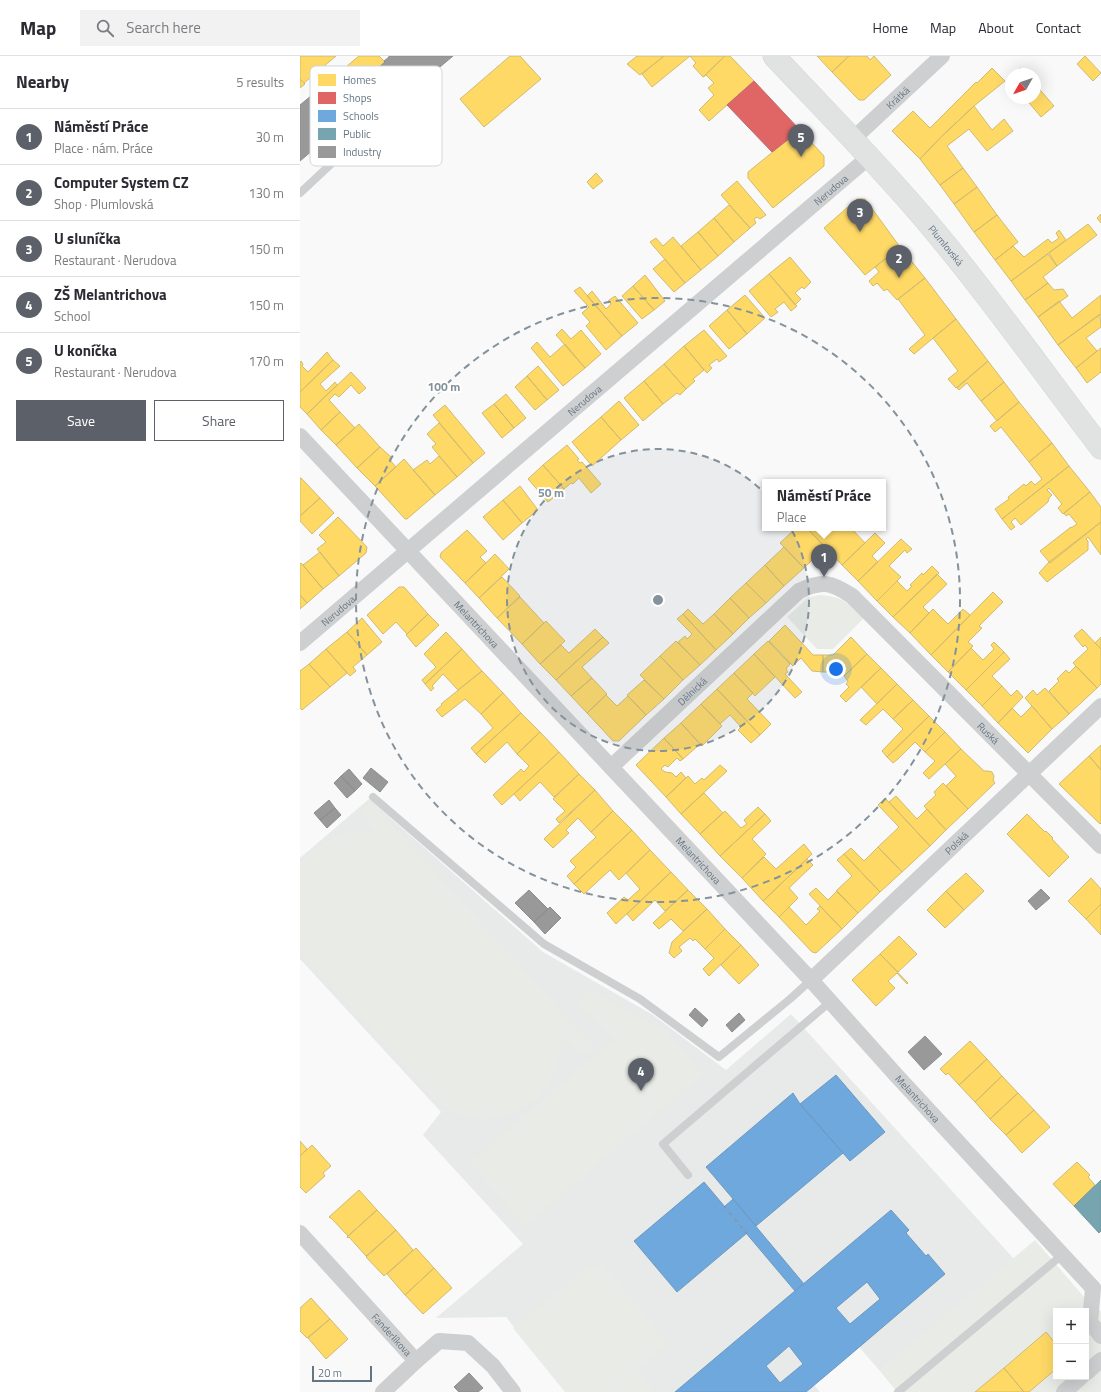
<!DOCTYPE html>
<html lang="en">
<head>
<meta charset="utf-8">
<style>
	body { margin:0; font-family:"Titillium Web",sans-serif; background:#f2f2f3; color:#2b2b33 }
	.controls { position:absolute; right:12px; bottom:12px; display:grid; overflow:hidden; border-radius:0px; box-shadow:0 4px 16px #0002 }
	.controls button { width:36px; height:36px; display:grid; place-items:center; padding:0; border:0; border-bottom:1px solid #e1e1e2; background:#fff; color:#2b2b33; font:20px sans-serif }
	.compass { position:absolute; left:705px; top:12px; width:36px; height:36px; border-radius:50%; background:#fff; box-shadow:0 4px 16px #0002; rotate:230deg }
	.scale { position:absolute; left:12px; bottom:10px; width:60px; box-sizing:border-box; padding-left:4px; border:2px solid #657683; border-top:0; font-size:11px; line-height:14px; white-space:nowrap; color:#657683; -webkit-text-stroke:3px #fff; paint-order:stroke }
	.you { position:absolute; left:536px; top:613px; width:14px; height:14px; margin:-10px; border:3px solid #fff; border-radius:50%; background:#1a73e8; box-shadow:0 0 0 6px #1a73e833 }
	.badge { display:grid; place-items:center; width:26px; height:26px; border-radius:50%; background:#5c6169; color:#fff; font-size:13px; font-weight:700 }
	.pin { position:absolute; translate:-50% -33px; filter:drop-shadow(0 1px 2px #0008) }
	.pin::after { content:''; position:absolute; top:21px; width:14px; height:12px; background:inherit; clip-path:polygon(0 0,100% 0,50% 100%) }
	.popup { position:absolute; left:462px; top:423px; width:124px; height:52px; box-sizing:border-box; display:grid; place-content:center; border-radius:0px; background:#fff; filter:drop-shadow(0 1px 3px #0005); font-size:13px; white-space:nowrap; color:#7c7c81 }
	.popup b { font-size:15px; color:#2b2b33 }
	.popup::after { content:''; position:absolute; left:50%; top:100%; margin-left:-8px; border:8px solid transparent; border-top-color:#fff }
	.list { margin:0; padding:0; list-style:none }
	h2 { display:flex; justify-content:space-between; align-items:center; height:52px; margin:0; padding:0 16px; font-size:17px }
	h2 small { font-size:13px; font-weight:400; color:#7c7c81 }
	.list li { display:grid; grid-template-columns:26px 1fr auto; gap:12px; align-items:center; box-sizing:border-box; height:56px; padding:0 16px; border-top:1px solid #e1e1e2 }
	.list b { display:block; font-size:15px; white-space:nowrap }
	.list p { margin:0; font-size:13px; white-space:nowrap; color:#7c7c81 }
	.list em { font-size:13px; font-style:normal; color:#7c7c81 }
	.actions { display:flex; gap:8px; padding:12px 16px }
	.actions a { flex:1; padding:9px 0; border:1px solid #5c6169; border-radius:0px; text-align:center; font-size:14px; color:#5c6169 }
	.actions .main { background:#5c6169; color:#fff }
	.icon { flex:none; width:22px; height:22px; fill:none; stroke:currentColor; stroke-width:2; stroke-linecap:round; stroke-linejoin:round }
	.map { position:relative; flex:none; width:801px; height:1336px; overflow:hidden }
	header { display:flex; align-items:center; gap:24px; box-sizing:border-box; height:56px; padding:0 20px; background:#fff; border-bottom:1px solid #e1e1e2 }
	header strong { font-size:19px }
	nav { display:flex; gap:22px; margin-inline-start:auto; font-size:14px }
	.search { width:280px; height:36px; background:#f2f2f3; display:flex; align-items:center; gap:10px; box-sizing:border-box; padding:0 14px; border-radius:0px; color:#7c7c81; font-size:15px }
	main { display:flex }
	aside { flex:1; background:#fff }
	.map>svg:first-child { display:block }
	.built { fill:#e8e9e9 }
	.green { fill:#e8ebe6; fill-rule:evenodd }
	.homes { fill:#ffd966; stroke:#d1bb6f }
	.shops { fill:#e06666; stroke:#bb6b6f }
	.schools { fill:#6fa8dc; stroke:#6c99c1; fill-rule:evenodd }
	.public { fill:#76a5af; stroke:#7197a2 }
	.industry { fill:#999; stroke:#898e92 }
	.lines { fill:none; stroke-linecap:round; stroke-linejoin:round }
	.secondary-casing { stroke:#d5d6d7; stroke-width:23 }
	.service { stroke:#cecfd0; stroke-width:8 }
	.minor { stroke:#cecfd0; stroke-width:16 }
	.secondary { stroke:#e1e2e2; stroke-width:22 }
	.ring { fill:none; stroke:#84929c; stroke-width:2; stroke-dasharray:7 5 }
	.labels { text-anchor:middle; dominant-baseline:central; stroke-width:4; stroke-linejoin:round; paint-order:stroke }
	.street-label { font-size:10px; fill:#657683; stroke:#fff }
	.key { fill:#fff; stroke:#d1d6da; stroke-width:1 }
	.key-label { font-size:11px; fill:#657683 }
	.centre { fill:#84929c; stroke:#fff; stroke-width:2 }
	.ring-label { font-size:12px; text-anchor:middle; font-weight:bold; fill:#84929c; stroke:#fff; stroke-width:4; stroke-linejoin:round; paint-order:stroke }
</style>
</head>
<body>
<header>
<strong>Map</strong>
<div class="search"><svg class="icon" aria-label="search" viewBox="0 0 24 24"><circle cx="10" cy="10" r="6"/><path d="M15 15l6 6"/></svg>Search here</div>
<nav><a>Home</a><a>Map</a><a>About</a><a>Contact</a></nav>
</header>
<main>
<aside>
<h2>Nearby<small>5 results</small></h2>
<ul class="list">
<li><span class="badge">1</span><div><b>Náměstí Práce</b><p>Place · nám. Práce</p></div><em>30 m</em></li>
<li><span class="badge">2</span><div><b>Computer System CZ</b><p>Shop · Plumlovská</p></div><em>130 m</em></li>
<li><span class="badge">3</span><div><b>U sluníčka</b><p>Restaurant · Nerudova</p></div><em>150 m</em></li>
<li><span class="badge">4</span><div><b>ZŠ Melantrichova</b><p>School</p></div><em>150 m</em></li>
<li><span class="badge">5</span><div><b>U koníčka</b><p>Restaurant · Nerudova</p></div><em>170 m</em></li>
</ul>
<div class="actions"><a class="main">Save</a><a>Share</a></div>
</aside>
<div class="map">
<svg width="801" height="1336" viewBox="0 0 801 1336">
	<rect width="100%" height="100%" fill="#f9f9f9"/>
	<path class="built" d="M69,743L243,896L353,959L426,1014L491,958L714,1203L580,1315L559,1291L514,1329L520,1336H266L206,1261L136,1262L223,1188L123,1079L141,1056L0,903V802Z"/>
	<path class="green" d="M520,539C544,541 547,546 564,562L533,593H517L487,561L509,541Z
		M71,746L294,991L282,1001L262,978L261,991L254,1021L235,1044L217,1056L185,1064L159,1059L135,1044L0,895V809C13,790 38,774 62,775C67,775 72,776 77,777L60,756Z
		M289,933L365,975L403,1018L225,1170L170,1106L314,983L277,947Z
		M735,1184L797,1256L801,1254V1336H597L580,1315ZM756,1255H786V1321H756Z
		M301,1205L368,1288L311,1336H265L213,1272L289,1209L293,1213Z
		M337,1316L354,1336H313Z"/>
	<path class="homes" d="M0,0H36L4,27L0,23Z
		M59,0H79L85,6L64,24L63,22L47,35L35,20Z
		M210,0H220L241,23L184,71L160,43Z
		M337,0H364L340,19L327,8Z
		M364,0H425L403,21L393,10L396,7L390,0L352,31L342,18Z
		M425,0H430L454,25L409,65L399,54L414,39L408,32L414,27L406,19L403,21Z
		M517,0H549L532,16Z
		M549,0H567L570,4L574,0L591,19L564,44H559L532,16Z
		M785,0L801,17L793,25L777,8Z
		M692,12L705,25L674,50L641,81L620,103L592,75L613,55L630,72L676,26L677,27Z
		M720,12L727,18H713Z
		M0,23L5,28L0,32Z
		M735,28L754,50L741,61L725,42H735Z
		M135,46L141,54L111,79L105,71Z
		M674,50L692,74L704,63L713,75L687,95L669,73L647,90L663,112L640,129L620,103L641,81Z
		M500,74L524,100V110L473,152L448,122V116Z
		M663,112L677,131L654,148L640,129Z
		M296,117L303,125L293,133L287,126Z
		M437,125L466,159L460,163L457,161L454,163L456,167L450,172L421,139Z
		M677,131L697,159L674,176L654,148Z
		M557,143H565L600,191L565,219L524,172Z
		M429,149L450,172L434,186L414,162Z
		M801,158V167L797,162Z
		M697,159L718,186L695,204L674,176Z
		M414,162L434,186L418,200L398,176Z
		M788,168L797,179L757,210L749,197Z
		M759,174L766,184L711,225L695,204L713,190L724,201L748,183L752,187L759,182L756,177Z
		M398,176L418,200L401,214L381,190Z
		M373,181L401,214L385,227L350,186L356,182L363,190Z
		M600,191L625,222L597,244L587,233L584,235L577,227L573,230L569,225L579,216L575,211Z
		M748,198L757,210L743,221L748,227L725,244L711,225Z
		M490,201L511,226L504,233L502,231L495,237L501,243L495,249L469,218Z
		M365,203L385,227L374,236L353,213Z
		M469,218L497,250L491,255L484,246L475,253L478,256L471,261L449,235Z
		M345,219L365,245L354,254L333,230Z
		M625,222L656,263L614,298L609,293L625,279L598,243Z
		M748,227L754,234L763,233L768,240L738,261L725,244Z
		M333,230L354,254L342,263L322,240Z
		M280,231L322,280L306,294L286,270L290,266L282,257L289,251L274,235Z
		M292,235L306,253L311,248L308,245L315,240L338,267L322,280L287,240Z
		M445,239L465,262L447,278L427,254Z
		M801,239V258L758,289L738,261L759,245L772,262Z
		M427,254L447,278L429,293L409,270Z
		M800,258L801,271L786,282L797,295L776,312L758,289Z
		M656,263L688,305L656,332L648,323L658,315L633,282Z
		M262,273L271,283L281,274L301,298L285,312L256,279Z
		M404,274L427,300L419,306L417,303L409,309L412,312L407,317L384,290Z
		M237,286L250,301L265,288L285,312L263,330L231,292Z
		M384,290L404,314L393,323L395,325L386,333L364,308Z
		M801,292V316L787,327L776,312Z
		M27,296L33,304L0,336V306L1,305L3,308L2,310L8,316Z
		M33,304L40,310L20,328L26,335L35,326L37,329L7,358L0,351V336Z
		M688,305L704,326L681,345L667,327L659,334L657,332Z
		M364,308L386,333L380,339L377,337L363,348L344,325Z
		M238,310L259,334L247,344L227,320Z
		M51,316L66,332L59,338L51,329L39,341L35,338L29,344L40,356L21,374L7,358Z
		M227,320L247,344L235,354L215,331Z
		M344,325L363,348L343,365L324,342Z
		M704,326L719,346L697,365L681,345Z
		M206,338L226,362L214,372L194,348Z
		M319,345L339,369L321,384L301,361Z
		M719,346L752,387L729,406L701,371L695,376L690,370Z
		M194,348L214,372L202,382L182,357Z
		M145,349L185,397L173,407L133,359Z
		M40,356L55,372L36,389L21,374Z
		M301,361L321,384L292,410L272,386Z
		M139,367L173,407L157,421L132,391L136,388L127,378Z
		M59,368L80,391L57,412L36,389Z
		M752,387L769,410L702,463L695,453L709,443L708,441L724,428L726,430L731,425L735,429L742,423L729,406Z
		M267,389L279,403L277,404L280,407L282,406L301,428L291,437L279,422L273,428L271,427L264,433L243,409Z
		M80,391L91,401L89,403L96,411L75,430L57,412Z
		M139,400L157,421L135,439L113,414L127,404L130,408Z
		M104,403L135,439L107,463H105L75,430Z
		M243,409L264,433L248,446L228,423Z
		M769,410L790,436L763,458L758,452L762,448L749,432L747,434L752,439L749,442L748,446L721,469L715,462L711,466L715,471L711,474L702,463Z
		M0,422H1L20,442L0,460Z
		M220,430L238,454L222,467L203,444Z
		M790,436L801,451V466L750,507L740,495L771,471V472L777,468L769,458L766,460L764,457Z
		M20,442L34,457L12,478L0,465V460Z
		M203,444L222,467L203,484L183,461Z
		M38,461L67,491L66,497L39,520L17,493L26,486L19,479Z
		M801,466V499L788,481L786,483L788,485V494L747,526L739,517L749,506Z
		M496,472H507L525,491L504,512L480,487Z
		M507,472H551L565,487L542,509Z
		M167,474L187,495L180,501L186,507L165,527L140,501L141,497Z
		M575,477L585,487L572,500L578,506L558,525L542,509Z
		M601,483L612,493L607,497L605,494L589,510L601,521L577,545L558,525Z
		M484,491L504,512L484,530L465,509Z
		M20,496L39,520L23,533L3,509Z
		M195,498L209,513L179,542L165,527Z
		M1,507L23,533L7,547L0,539V508Z
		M465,509L484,530L466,547L446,527Z
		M632,510L639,517L593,561L577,545L597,525L607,535L612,530L610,529L622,517L623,519Z
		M637,518L647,528L623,551L629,557L610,577L593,561Z
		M202,521L220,540L197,562L179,542Z
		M446,527L466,547L449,562L430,542Z
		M99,531H104L128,558L107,578L96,566L83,578L67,559Z
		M693,536L703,546L679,570L682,572L668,586L673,590L648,616L631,599Z
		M0,539L7,547L0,553Z
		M220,541L244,567L222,588L197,562Z
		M430,542L449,562L433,578L414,558Z
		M388,553L403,568L414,558L433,578L416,594L383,558Z
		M633,553L648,568L663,553L670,559L631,599L610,577Z
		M128,558L139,569L116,591L106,579Z
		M383,558L416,594L400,609L378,586L385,580L387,583L392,578L377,563Z
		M62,562L82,586L67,599L47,576Z
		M246,565L265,585L240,608L222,588Z
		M485,569L513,599H523V616L512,615L501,602L493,610L469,585Z
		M295,573L303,581L256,624L240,608L261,589L269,597Z
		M782,573L801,593V628L797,632L773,607L788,593L785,589L783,591L774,580Z
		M47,576L67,599L53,611L56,615L50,620L26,593Z
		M146,576L162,593L125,628L122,624L136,611L124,598Z
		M303,581L309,587L282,611L292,622L271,640L256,624Z
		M551,581L567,598L544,620L540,616H523V599H533Z
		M801,581V593L795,587Z
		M376,585L400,609L383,624L360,600Z
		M468,585L490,608L486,613L488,616L485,618L502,636L495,642L454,598Z
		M694,586L704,596L666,634L648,616L671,592L683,604L694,593L691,589Z
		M26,593L47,617L30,631L9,608Z
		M162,593L182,615L158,634L143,618L132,630L134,632L131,635L125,628Z
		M704,596L710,603L692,620L702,630L682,650L666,634Z
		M454,598L475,621L455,640L434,617Z
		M567,598L581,612L546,646L540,640L549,631L546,628L548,625L544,620Z
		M360,600L383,624L364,643L340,619Z
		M9,608L30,631L2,654L0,652V615Z
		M776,610L797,632L769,658L749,635L759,625L757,623L766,614L769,617Z
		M581,612L597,628L577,648L561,631Z
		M182,615L203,637L181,658L165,643L142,661L136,654L142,649L141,648Z
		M434,617L453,637L447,643L471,668L460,679L417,633Z
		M292,622L307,638L287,657L271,640Z
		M344,624L364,643L346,659L327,639Z
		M597,628L613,644L593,663L583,653L566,669L560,664Z
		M702,630L711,640L717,634L723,641L698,667L682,650Z
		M745,632L769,658L752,673L725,642L733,634L737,639Z
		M417,633L460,679L451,687L438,674L441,671L430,659L420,668L401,648Z
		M203,637L221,657L176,698L171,692L193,672L181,658Z
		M306,639L317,650L328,640L346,659L319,685H313L287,657Z
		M613,644L629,660L587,701L582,695L603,673L593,663Z
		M401,648L422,670L402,690L381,667Z
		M732,650L752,673L728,697L698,667L712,652L721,661Z
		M221,657L240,676L217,698L207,686L185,707L176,698Z
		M629,660L645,676L625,696L615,686L598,703L593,707L587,701Z
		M381,667L400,688L383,703L364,682Z
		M240,676L259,696L202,749L193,739L221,713L224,716L229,710L217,698Z
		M645,676L661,693L629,723L623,717L635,705L625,696Z
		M364,682L383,703L380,705L377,702L368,711L365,709L361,713L365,716L372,717L376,721L381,716L386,722L366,741L336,709Z
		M801,689V714L789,700Z
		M661,693L684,715H688L692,716L694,720L693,724L695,727L668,753L646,730L656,720L645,708Z
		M259,696L279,718L254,741L240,726L220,745L214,738Z
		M789,700L801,714V767L800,768L759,728Z
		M420,709L427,715L381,758L366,741L388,720L395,728L402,722L404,724Z
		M279,718L295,734L259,767L256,763L265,755L253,743Z
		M643,727L668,753L646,774L624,750L636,739L634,736Z
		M295,734L313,755L291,776L278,762L266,774L269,777L253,792L244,783Z
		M404,737L423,757L400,778L381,758Z
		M596,740L617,763L627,753L646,774L630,790L589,746Z
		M585,742L630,790L602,816L578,791L599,771L578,749Z
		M458,751L465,758L420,800L400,778L425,755L441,772L447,768L444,764Z
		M313,755L332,774L274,828L267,820L276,811L270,805L296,781L291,776Z
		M465,758L471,765L452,783L466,798L442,822L420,800Z
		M727,758L745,776L746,775L753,782L752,783L769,801L749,821L707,778Z
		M332,774L350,794L319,824L310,814L284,838L274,828Z
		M504,788L512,798L463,845L442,822L464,801L476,813Z
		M578,791L602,816L580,836L544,798L551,792L564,805Z
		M350,794L371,816L316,868L307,857L324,841L328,844L340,833L326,817Z
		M544,798L580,836L558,857L536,835L552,820L537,804Z
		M507,803L513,809L489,832L498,842L479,861L463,845Z
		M371,816L388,834L365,855L355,844L333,865L327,858Z
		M666,817L684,835L664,854L646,835Z
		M791,822L801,833V848L786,863L768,845Z
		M516,832L528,844L537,835L558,857L542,873L509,838Z
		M388,834L407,853L383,875L371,863L359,873L353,867Z
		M646,835L664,854L645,872L627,854Z
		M801,848V879L786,863Z
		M520,850L542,873L516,897L512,896L479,861L489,851L506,869L520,855L517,853Z
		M407,853L425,873L405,893L395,883L393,885L390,882L379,891L382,895L374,902L369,897L372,886Z
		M425,873L441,889L409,920L403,913L414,902L405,893Z
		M599,880L617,898L598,916L580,898Z
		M441,889L459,909L439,928L421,909Z
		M580,898L608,927L607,928L597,917L588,925L595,932L576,950L552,924Z
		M670,985L687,1003L659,1029L648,1017L646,1019L640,1013Z
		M687,1003L702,1020L675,1046L659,1029Z
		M702,1020L718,1037L690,1063L675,1046Z
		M718,1037L734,1054L706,1079L690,1063Z
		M734,1054L750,1071L722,1097L706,1079Z
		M0,1085L7,1093L0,1100Z
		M12,1089L31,1110L23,1117L25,1120L6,1137L0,1131V1100Z
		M777,1106L790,1119L788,1121L795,1129L774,1150L753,1128Z
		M59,1134L77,1154L48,1180L31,1162H30L29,1161Z
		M77,1154L96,1174L66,1200L49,1181L48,1182L47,1181Z
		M96,1174L113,1194L84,1220L66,1201Z
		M116,1192L134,1212L105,1239L87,1218Z
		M134,1212L152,1232L123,1258L105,1239Z
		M11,1242L30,1263L7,1282L0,1275V1252Z
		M30,1263L48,1283L26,1303L8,1282Z
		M746,1276L756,1288V1313L729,1336H724L704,1312Z
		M704,1312L724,1336H675Z"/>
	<path class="shops" d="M454,25L500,74L472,96L427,49Z"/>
	<path class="schools" d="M536,1019L585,1076L550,1105L500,1048Z
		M493,1037L500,1048L543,1097L456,1170L406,1111Z
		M404,1126L447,1177L377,1236L334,1185Z
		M433,1143L504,1228L495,1235L424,1151Z
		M591,1154L609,1174L606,1177L626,1200L628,1198L645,1218L537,1310L506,1336H375ZM567,1226L580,1243L550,1268L536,1252ZM489,1290L503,1308L480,1327L466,1310Z"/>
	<path class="public" d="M801,1124V1175L799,1177L774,1150Z"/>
	<path class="industry" d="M89,0H153L115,32L103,18L0,105V49L29,25L41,39L63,22L64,24L85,6L84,5L89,1Z
		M71,712L88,726L80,736L63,722Z
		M49,713L62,728L55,735L41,720Z
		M41,720L55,735L47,742L34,727Z
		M29,744L35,752L20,764L14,757Z
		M35,752L41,759L27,772L20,764Z
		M741,833L750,842L736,854L728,845Z
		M229,834L248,853L234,866L215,847Z
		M250,851L261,862L245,878L234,866Z
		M395,952L408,964L402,971L389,959Z
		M439,957L445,964L432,976L426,969Z
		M625,980L642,998L624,1014L608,996Z
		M169,1317L183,1332L178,1336H159L154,1331Z"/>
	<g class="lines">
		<g class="secondary-casing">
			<g id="secondary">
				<path id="s7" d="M474,0C524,53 575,105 622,160C685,234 742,315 801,392"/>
			</g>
		</g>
		<path class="service" d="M0,137L60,81
			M73,741L244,888L340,943L419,1001L490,943L511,924
			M388,1119L363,1088L530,946
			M598,1336L762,1199"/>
		<g class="minor">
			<path id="s1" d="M553,83L642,0"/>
			<path id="s2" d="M0,380L511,924L596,1019L793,1232"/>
			<path id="s3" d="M0,587L569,101"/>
			<path id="s4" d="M311,711L499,535C522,524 531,526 552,540L801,790"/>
			<path id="s5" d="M511,924L801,650"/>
			<path id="s6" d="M0,1177L116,1305L139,1285L168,1287L193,1310L213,1336"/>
			<path d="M793,1232L790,1266L801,1280"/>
			<path d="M786,1317L801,1304"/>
			<path d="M83,1336L116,1305"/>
			<path d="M764,1336L781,1321"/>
		</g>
		<use href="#secondary" class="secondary"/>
	</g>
	<circle cx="358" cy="544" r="151" fill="#84929c" fill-opacity=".12"/>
	<g class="ring">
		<circle cx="358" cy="544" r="151"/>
		<circle cx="358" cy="544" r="302"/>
	</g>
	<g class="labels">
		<g class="street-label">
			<text stroke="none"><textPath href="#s1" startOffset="61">Krátká</textPath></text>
			<text stroke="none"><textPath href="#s3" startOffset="698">Nerudova</textPath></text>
			<text stroke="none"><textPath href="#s7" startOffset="256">Plumlovská</textPath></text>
			<text stroke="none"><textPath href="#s3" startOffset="374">Nerudova</textPath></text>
			<text stroke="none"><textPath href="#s3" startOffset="50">Nerudova</textPath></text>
			<text stroke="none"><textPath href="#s2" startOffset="258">Melantrichova</textPath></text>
			<text stroke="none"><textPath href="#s4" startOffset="111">Dělnická</textPath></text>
			<text stroke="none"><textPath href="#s4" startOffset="508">Ruská</textPath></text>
			<text stroke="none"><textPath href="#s5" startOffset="200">Polská</textPath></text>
			<text stroke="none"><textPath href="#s2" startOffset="582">Melantrichova</textPath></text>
			<text stroke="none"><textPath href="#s2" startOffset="906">Melantrichova</textPath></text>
			<text stroke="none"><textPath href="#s6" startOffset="137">Fanderlíkova</textPath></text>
		</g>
	</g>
	<rect x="10" y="10" width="132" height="100" rx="6" class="key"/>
	<rect x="18" y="18" width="18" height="12" fill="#ffd966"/>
	<rect x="18" y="36" width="18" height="12" fill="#e06666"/>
	<rect x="18" y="54" width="18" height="12" fill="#6fa8dc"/>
	<rect x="18" y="72" width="18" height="12" fill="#76a5af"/>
	<rect x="18" y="90" width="18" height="12" fill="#999"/>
	<g class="key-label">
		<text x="43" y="28">Homes</text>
		<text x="43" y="46">Shops</text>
		<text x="43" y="64">Schools</text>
		<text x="43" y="82">Public</text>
		<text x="43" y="100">Industry</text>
	</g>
	<circle cx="358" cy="544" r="6" class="centre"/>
	<g class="ring-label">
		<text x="144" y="335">100 m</text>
		<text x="251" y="441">50 m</text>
	</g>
</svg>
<div class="controls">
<button>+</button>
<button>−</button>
</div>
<svg class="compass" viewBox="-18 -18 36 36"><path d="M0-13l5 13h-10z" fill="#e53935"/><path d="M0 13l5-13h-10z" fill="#7c7c81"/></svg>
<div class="scale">20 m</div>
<div class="you"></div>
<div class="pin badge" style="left:524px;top:521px">1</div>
<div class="popup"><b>Náměstí Práce</b>Place</div>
<div class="pin badge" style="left:599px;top:222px">2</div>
<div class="pin badge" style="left:560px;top:176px">3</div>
<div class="pin badge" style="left:341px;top:1035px">4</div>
<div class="pin badge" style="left:501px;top:101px">5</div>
</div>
</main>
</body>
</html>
